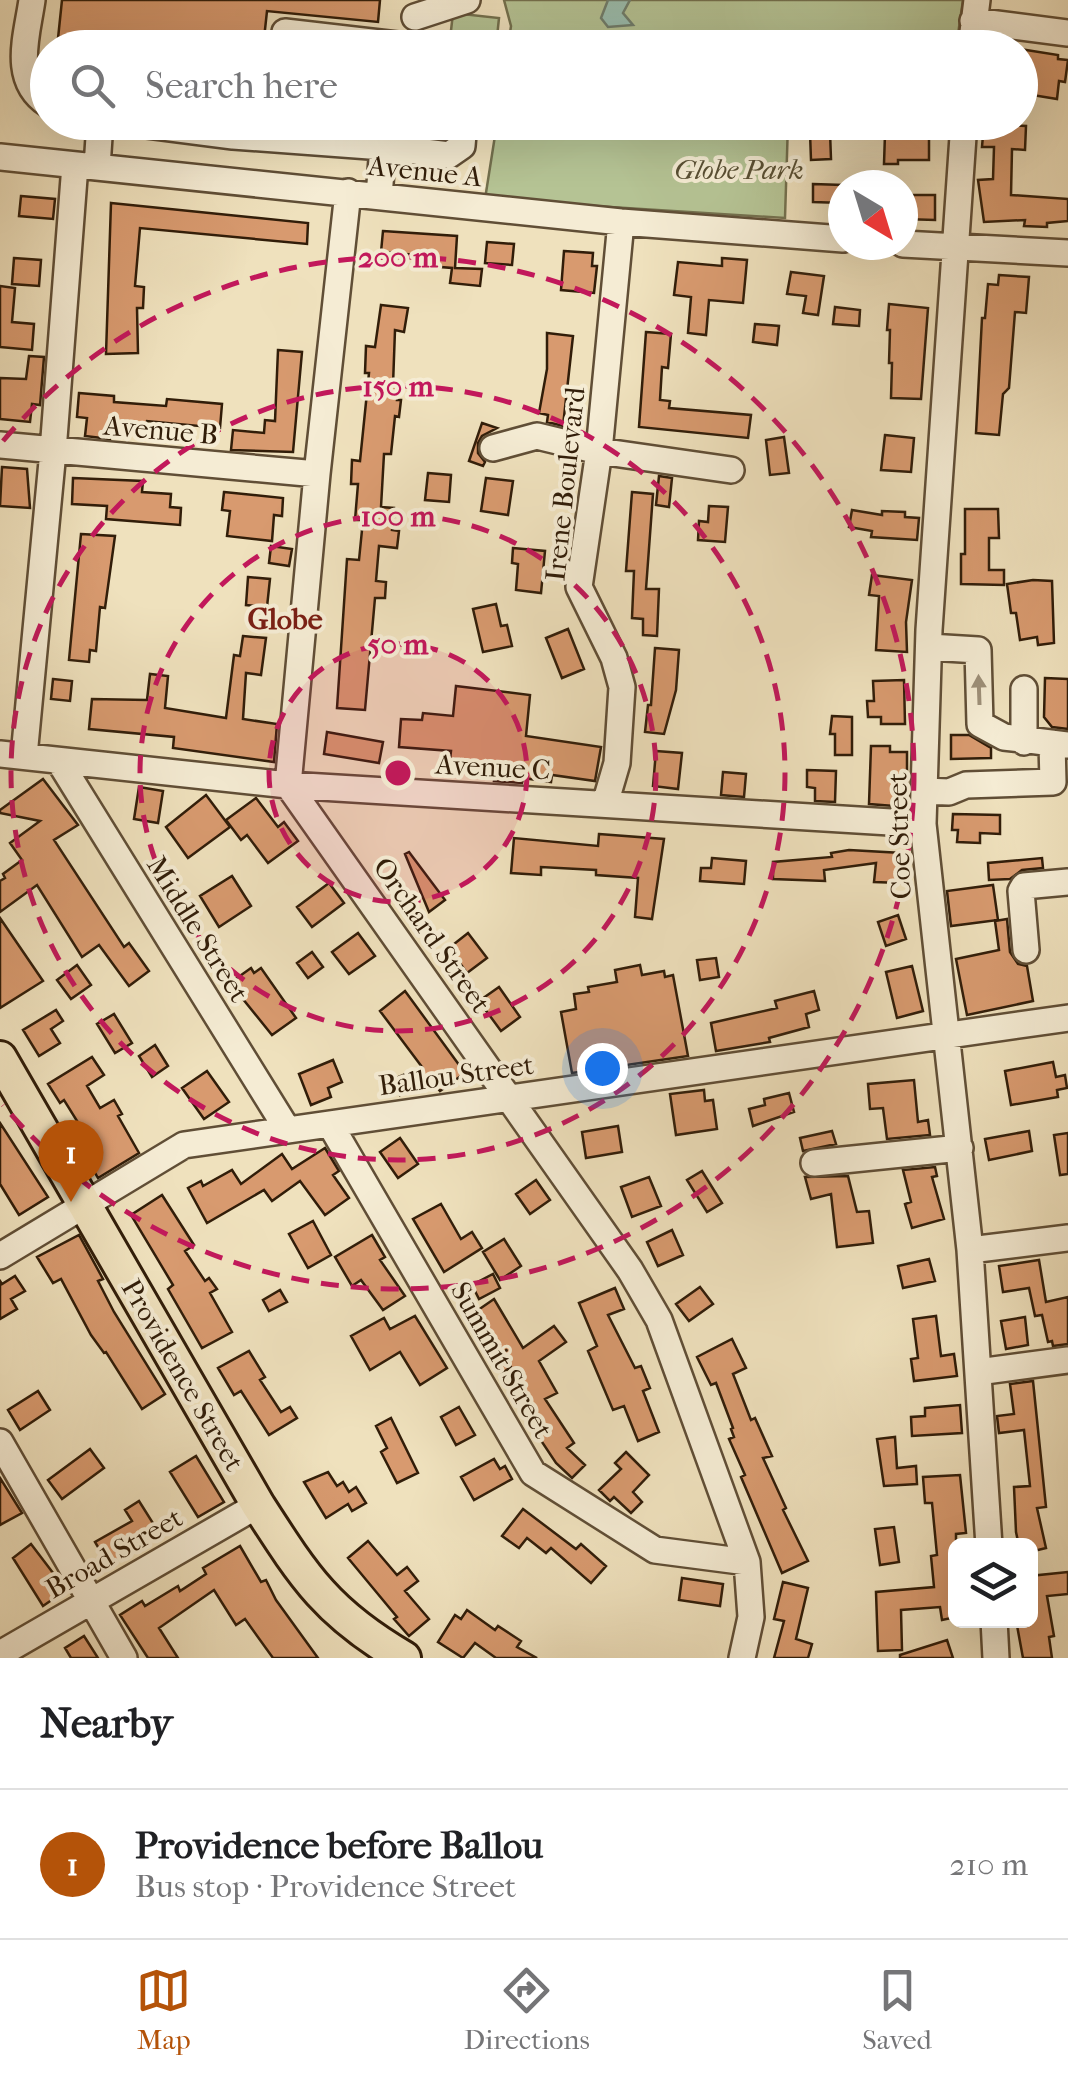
<!DOCTYPE html>
<html lang="en">
<head>
<meta charset="utf-8">
<style>
	body { margin:0; font-family:"IM FELL French Canon",serif; background:#f2f2f2; color:#202124 }
	.controls { position:absolute; right:30px; bottom:30px; display:grid; overflow:hidden; border-radius:15px; box-shadow:0 10px 40px #0002 }
	.controls button { width:90px; height:90px; display:grid; place-items:center; padding:0; border:0; border-bottom:2px solid #e0e0e0; background:#fff; color:#202124; font:50px sans-serif }
	.compass { position:absolute; left:828px; top:170px; width:90px; height:90px; border-radius:50%; background:#fff; box-shadow:0 10px 40px #0002; rotate:142deg }
	.you { position:absolute; left:602px; top:1068px; width:35px; height:35px; margin:-25px; border:8px solid #fff; border-radius:50%; background:#1a73e8; box-shadow:0 0 0 15px #1a73e833 }
	.badge { display:grid; place-items:center; width:65px; height:65px; border-radius:50%; background:#b45309; color:#fff; font-size:32px; font-weight:700 }
	.pin { position:absolute; translate:-50% -82px; filter:drop-shadow(0 2px 5px #0008) }
	.pin::after { content:''; position:absolute; top:52px; width:35px; height:30px; background:inherit; clip-path:polygon(0 0,100% 0,50% 100%) }
	.list { margin:0; padding:0; list-style:none }
	h2 { display:flex; justify-content:space-between; align-items:center; height:130px; margin:0; padding:0 40px; font-size:42px }
	h2 small { font-size:32px; font-weight:400; color:#757577 }
	.list li { display:grid; grid-template-columns:65px 1fr auto; gap:30px; align-items:center; box-sizing:border-box; height:150px; padding:0 40px; border-top:2px solid #e0e0e0 }
	.list b { display:block; font-size:38px; white-space:nowrap }
	.list p { margin:0; font-size:32px; white-space:nowrap; color:#757577 }
	.list em { font-size:32px; font-style:normal; color:#757577 }
	.icon { flex:none; width:55px; height:55px; fill:none; stroke:currentColor; stroke-width:2; stroke-linecap:round; stroke-linejoin:round }
	.map { position:relative; flex:none; width:1068px; height:1658px; overflow:hidden }
	.search { position:absolute; background:#fff; box-shadow:0 10px 40px #0002; left:30px; right:30px; top:30px; height:110px; display:flex; align-items:center; gap:25px; box-sizing:border-box; padding:0 35px; border-radius:55px; color:#757577; font-size:38px }
	.sheet { height:280px; background:#fff }
	nav { display:flex; justify-content:space-around; align-items:center; box-sizing:border-box; height:140px; border-top:2px solid #e0e0e0; background:#fff; font-size:28px; color:#757577 }
	nav a { display:grid; justify-items:center; gap:5px }
	nav .on { color:#b45309 }
	.map>svg:first-child { display:block }
	.green { fill:#b5c394; stroke:#73704e; stroke-width:2.5 }
	.water { fill:#9abeaf; stroke:#707e6d; stroke-width:2.5 }
	.building { fill:#d89a6f; stroke:#311d09; stroke-width:2.5 }
	.lines { fill:none; stroke-linecap:round; stroke-linejoin:round }
	.minor-casing { stroke:#604e36; stroke-width:30 }
	.major-casing { stroke:#311d09; stroke-width:38 }
	.minor { stroke:#f5ecd4; stroke-width:25 }
	.major { stroke:#efe1bd; stroke-width:32 }
	.oneway { fill:#9d8f79 }
	.ring { fill:none; stroke:#c2185b; stroke-width:5; stroke-dasharray:18 12 }
	.labels { text-anchor:middle; dominant-baseline:central; stroke-width:8; stroke-linejoin:round; paint-order:stroke }
	.park-label { font-size:28px; font-style:italic; fill:#594f33; stroke:#f5ecd4 }
	.street-label { font-size:28px; fill:#311d09; stroke:#f5ecd4 }
	.neighbourhood-label { font-size:30px; font-weight:bold; fill:#7a1f14; stroke:#f5ecd4 }
	.centre { fill:#c2185b; stroke:#f5ecd4; stroke-width:5 }
	.ring-label { font-size:30px; text-anchor:middle; font-weight:bold; fill:#c2185b; stroke:#f5ecd4; stroke-width:8; stroke-linejoin:round; paint-order:stroke }
</style>
</head>
<body>
<div class="map">
<svg width="1068" height="1658" viewBox="0 0 1068 1658">
	<rect width="100%" height="100%" fill="#efe1bd"/>
	<filter id="stains"><feTurbulence type="fractalNoise" baseFrequency=".002" numOctaves="4"/><feColorMatrix values="0 0 0 0 .2 0 0 0 0 .09 0 0 0 0 .02 0 0 0 .5 -.17"/></filter>
	<radialGradient id="worn" r=".72"><stop offset=".6" stop-color="#630" stop-opacity="0"/><stop offset="1" stop-color="#630" stop-opacity=".3"/></radialGradient>
	<path class="green" d="M504,0H963L956,48L508,47L511,26Z
		M453,13L499,18L496,47L449,48Z
		M497,123H788L785,218L485,199Z"/>
	<path class="water" d="M608,0H630L623,13L633,25L608,27L601,18Z"/>
	<path class="building" d="M62,0H380L378,22L267,11L263,48H57Z
		M1020,49L1058,55V59L1068,60L1065,82L1059,81L1057,99L1020,93Z
		M984,124L1026,126L1025,150L1012,149L1011,195L1068,199V221L1047,223V227L1024,226L1025,220L984,222L978,180L993,179L994,147H982Z
		M830,132L831,159L811,160L810,133Z
		M885,134H929V160H898V164H884Z
		M813,184L843,185V203L813,202Z
		M903,195H935V220L903,219Z
		M21,196L55,199L53,219L19,216Z
		M111,203L308,223L307,244L140,228L135,286L144,287L143,308H137L138,353L106,354Z
		M383,231L457,236L455,268L482,269L480,286L450,283L452,268L428,266V256L381,252Z
		M487,242L514,244L512,265L485,263Z
		M564,251L593,253L592,266H597L594,293L561,290Z
		M14,258L41,260L39,286L12,284Z
		M722,258L747,260L743,303L709,300L706,335L688,333L691,297L674,295L678,262L722,266Z
		M791,272L824,276L818,315L803,313L806,296L787,294Z
		M999,275L1029,277L1026,313L1015,312L1009,388L1003,394L999,435L976,433L982,318H985L988,284L998,285Z
		M0,286L15,288L12,322L34,324L32,350L0,347Z
		M889,304L928,308L921,399L891,398L892,363H889L890,330H887Z
		M381,305L408,308L404,332L395,330L393,385H398L397,400H401L399,417L395,416L391,454H384L381,507L394,508L392,530L399,531L397,548L379,546L376,581L386,582L385,598H375L365,710L337,708L347,559L359,560L363,520H355L358,484H351L352,460L360,461L369,373H365L366,346L375,347Z
		M835,307L860,310L859,326L833,324Z
		M755,324L779,326L777,345L753,342Z
		M646,332L671,334L668,368L662,367L660,400L670,401L669,408L751,415L748,438L639,427Z
		M547,333L573,336L563,426L547,422L548,415L539,413L547,369Z
		M278,350L302,352L293,452L231,450L233,430L264,433L265,420L275,421Z
		M29,356L44,357L40,405L32,404L30,422L0,419V378L26,379Z
		M79,393L114,396V402L166,406L167,399L222,404L220,428L147,421L146,429L111,427L110,439L85,436L87,418L77,417Z
		M482,423L497,428L482,436L478,443V453L485,462L483,466L469,461Z
		M885,435L914,438L911,472L881,470Z
		M784,437L789,473L770,475L766,440Z
		M2,467L27,469L30,508L0,506Z
		M428,473L451,475L449,502L425,500Z
		M659,476L672,478L669,507L656,505Z
		M73,478L143,481L142,492L171,494L170,507L181,508L180,525L106,519L107,506L72,504Z
		M486,478L513,481L508,515L481,511Z
		M224,492L283,498L282,516L274,515L272,541L227,536L230,511L222,510Z
		M632,492L653,494L646,589H659L657,636L643,635V619L632,618L634,571H626Z
		M709,506L728,507L725,542L698,540L699,521L708,522Z
		M965,509H998L999,538H989V570H1004V585L961,584V554H965Z
		M852,510L882,515V511L905,512V517L919,518L917,540L871,537L872,531L849,527Z
		M81,534L115,536L105,608L100,607L96,651L90,650L89,662L69,660Z
		M271,546L292,549L289,566L269,563Z
		M513,548L545,551L541,593L516,590L518,564L512,563Z
		M872,575L912,580L906,622L907,652L876,650L879,596L869,595Z
		M248,577L270,579L267,607L246,605Z
		M1033,580L1052,581L1054,643L1038,645L1037,637L1020,640L1016,613H1011L1007,584Z
		M496,604L501,626L507,625L512,646L483,652L473,609Z
		M568,629L584,669L562,678L546,638Z
		M243,636L266,638L261,675L246,673L243,719L277,724L274,762L173,748L174,737L89,729L92,699L147,700L150,674L168,676L165,708L226,718L234,655L240,656Z
		M655,648L679,650L676,690L664,734L645,732L648,705H651Z
		M1045,678L1068,679V729L1052,727L1044,717Z
		M53,679L72,681L70,701L51,699Z
		M904,680L905,724H881V717H868L867,701H874L873,681Z
		M456,686L530,695L526,736L601,747L595,781L552,775L551,782L523,778L522,783L494,781L495,775L449,770L451,751L399,747L401,719L422,720L423,713L453,716Z
		M832,716L852,717V755H835V734H830Z
		M327,732L383,742L379,763L324,754Z
		M951,735H969L991,748V758L951,759Z
		M871,746H890V752H907V807L869,804Z
		M656,751L682,753L678,789L653,786Z
		M807,770L836,771L835,802L815,801V788L807,787Z
		M723,772L746,774L744,797L721,795Z
		M43,779L78,825L54,840L124,947L129,943L149,971L129,986L99,945L82,957L37,885L0,912V881L5,878L3,874L22,860L10,843L40,821L0,813V810Z
		M139,787L163,791L158,823L134,819Z
		M206,795L230,827L188,858L166,827Z
		M256,798L278,827L284,822L298,841L268,863L247,835L241,840L226,820Z
		M953,814L1000,815V834L980,833V843L957,842L958,830H952Z
		M599,834L664,839L652,919L635,917L638,878L596,875V870L541,867V875L511,873L514,838L598,846Z
		M849,850L902,853L901,883L874,882L876,863L824,870L825,881L773,879V862L832,857L831,853Z
		M409,852L445,900L429,912L405,854Z
		M712,858L746,861L744,884L700,881L701,868H711Z
		M1042,858L1043,868L1022,870L1010,879L989,880L988,863Z
		M232,876L251,906L219,927L200,896Z
		M329,883L344,903L312,927L297,907Z
		M993,885L998,920L951,926L947,891Z
		M898,915L906,939L886,946L878,922Z
		M0,918L43,981L0,1008Z
		M1007,919L1010,952L1018,964L1027,966L1033,1001L967,1015L956,959L999,950L995,921Z
		M358,933L375,956L349,974L332,952Z
		M468,933L487,958L467,973L449,948Z
		M312,952L323,967L308,978L297,963Z
		M716,958L719,977L700,980L697,960Z
		M77,965L91,985L71,999L57,980Z
		M640,965L642,975L664,971L665,977L673,975L688,1056L572,1073L561,1012L576,1009L574,994L589,992L588,987L617,982L615,970Z
		M912,966L923,1011L897,1018L886,972Z
		M251,968L254,973L261,968L296,1018L272,1035L230,983Z
		M499,987L520,1017L501,1031L479,1001Z
		M405,991L465,1073L440,1091L432,1081L400,1095L394,1079L422,1067L380,1011Z
		M814,991L819,1010L806,1014L809,1027L769,1038L770,1042L716,1051L711,1023L777,1008L775,1001Z
		M56,1010L63,1021L51,1029L60,1043L39,1056L23,1030Z
		M114,1014L132,1043L115,1053L97,1024Z
		M155,1045L168,1066L152,1077L139,1056Z
		M92,1057L104,1075L87,1086L100,1108L114,1100L122,1114L118,1116L139,1153L98,1178L82,1150L92,1145L64,1100L60,1103L48,1084Z
		M333,1060L342,1082L328,1088L331,1097L311,1105L299,1074Z
		M1053,1062L1056,1077L1065,1075L1067,1088L1057,1090L1058,1097L1011,1105L1005,1071Z
		M207,1071L229,1102L204,1119L182,1088Z
		M914,1080L918,1122L928,1120L930,1135L887,1139L883,1108L870,1109L868,1084Z
		M704,1090L705,1101L713,1100L717,1129L676,1135L670,1094Z
		M789,1093L794,1112L753,1126L749,1109L765,1105L764,1099Z
		M0,1123L48,1197L19,1215L0,1184Z
		M618,1126L622,1152L586,1158L582,1132Z
		M832,1131L836,1144L803,1151L800,1138Z
		M1029,1131L1032,1151L989,1160L985,1139Z
		M1068,1133V1174L1060,1175L1054,1135Z
		M400,1138L418,1164L398,1178L380,1152Z
		M325,1148L339,1171L333,1175L349,1198L325,1215L300,1181L272,1201L264,1190L207,1223L188,1188L201,1181L203,1186L232,1170L241,1184L282,1154L292,1169Z
		M935,1167L937,1176L932,1177L944,1219L912,1228L905,1204L911,1202L903,1170Z
		M702,1171L722,1203L707,1212L687,1180Z
		M848,1176L857,1212L869,1211L873,1243L837,1247L831,1194L811,1199L805,1177Z
		M649,1177L661,1206L632,1217L621,1187Z
		M536,1180L550,1200L530,1214L516,1194Z
		M162,1195L194,1245L185,1251L205,1281L209,1278L217,1289L210,1293L232,1332L202,1348L168,1289L173,1285L131,1215Z
		M441,1204L461,1239L472,1232L482,1248L444,1272L413,1219Z
		M313,1221L331,1255L308,1268L289,1234Z
		M672,1230L683,1255L658,1266L647,1242Z
		M79,1235L103,1279L98,1281L114,1312L165,1394L142,1409L106,1352L104,1353L91,1335L61,1279L53,1283L37,1257Z
		M372,1235L385,1257L380,1260L405,1296L383,1310L361,1280L352,1286L335,1257Z
		M504,1239L521,1266L500,1280L483,1252Z
		M929,1259L935,1281L903,1288L898,1266Z
		M1039,1260L1046,1302L1068,1297V1344L1053,1346L1052,1341L1048,1342L1042,1315L1035,1316L1029,1288L1003,1292L999,1266Z
		M493,1274L500,1288L479,1299L472,1285Z
		M15,1276L25,1291L11,1299L17,1309L0,1319V1281L2,1284Z
		M700,1287L713,1304L689,1321L676,1304Z
		M615,1288L624,1309L608,1315L635,1368L641,1366L650,1388L643,1391L659,1432L638,1441L624,1406L613,1410L588,1351L597,1346L579,1303Z
		M280,1290L287,1302L269,1311L263,1300Z
		M494,1299L523,1348L554,1326L566,1342L539,1361L557,1393L545,1399L574,1443L567,1448L585,1465L572,1478L556,1463L532,1427L541,1422L511,1367L502,1373L488,1354L492,1351L468,1317Z
		M415,1316L447,1368L420,1385L400,1352L370,1370L351,1336L384,1318L390,1329Z
		M936,1316L941,1356L954,1354L957,1376L914,1381L911,1359L918,1358L913,1319Z
		M1025,1317L1028,1345L1006,1349L1001,1321Z
		M732,1339L746,1368L733,1374L751,1420L755,1418L772,1456L763,1458L786,1508L783,1510L808,1561L782,1573L741,1477L745,1475L729,1439L734,1437L731,1429L733,1428L716,1383L711,1385L697,1357Z
		M249,1351L265,1377L260,1380L281,1412L290,1407L297,1418L269,1435L241,1391L234,1395L218,1368Z
		M1033,1381L1046,1507L1037,1508L1046,1548L1030,1552V1546H1019L1016,1532L1014,1487L1030,1486L1024,1430L999,1433L997,1416L1014,1414L1010,1384Z
		M38,1391L50,1410L20,1430L8,1410Z
		M960,1405L962,1433L912,1436L911,1417L925,1416V1408Z
		M459,1407L475,1435L456,1445L441,1417Z
		M391,1418L418,1473L397,1483L381,1452L387,1448L376,1426Z
		M895,1437L897,1468L916,1466L917,1484L884,1486L877,1439Z
		M90,1449L104,1468L62,1499L48,1480Z
		M626,1452L649,1475L633,1492L642,1502L631,1513L614,1497L610,1501L599,1490L621,1469L615,1463Z
		M196,1456L224,1502L198,1517L170,1472Z
		M494,1459L500,1469L505,1466L512,1479L474,1500L461,1477Z
		M328,1472L337,1486L343,1482L349,1492L356,1487L366,1503L352,1511L348,1504L326,1518L304,1482Z
		M960,1475L966,1533L956,1534V1617L942,1620L940,1607L901,1610L902,1650L878,1651L876,1592L934,1587L931,1556L937,1555L932,1503H925L923,1477Z
		M0,1478L22,1513L0,1525Z
		M139,1501L161,1536L109,1566L95,1542L132,1521L125,1510Z
		M523,1509L576,1549L581,1544L606,1566L591,1583L551,1548L546,1553L527,1538L519,1548L502,1536Z
		M894,1527L899,1562L880,1565L875,1529Z
		M368,1541L397,1575L407,1567L418,1581L405,1591L429,1619L409,1636L394,1619L397,1617L348,1558Z
		M31,1544L66,1590L43,1606L13,1558Z
		M240,1546L261,1582L266,1580L276,1600L318,1658H273L245,1619L236,1625L214,1590L159,1628L178,1658H148L120,1615L142,1601L145,1606L178,1586L180,1591L206,1574L203,1568Z
		M1068,1572V1594L1047,1596L1054,1636L1049,1637L1052,1658H1023L1016,1620H1030V1576Z
		M682,1578L723,1584L720,1606L679,1600Z
		M783,1582L808,1588L796,1639L812,1644L808,1658H774L784,1621L774,1619Z
		M467,1610L495,1630L498,1626L521,1641L517,1647L537,1658H496L475,1643L463,1658L438,1642L455,1615L461,1619Z
		M84,1636L98,1658H71L65,1648Z
		M947,1640L953,1658H900V1655Z"/>
	<g class="lines">
		<g class="minor-casing">
			<path id="minor" d="M32,0C27,36 11,80 48,104
				M415,17L467,0
				M973,21L1068,33
				M285,32L406,46
				M971,48L977,0
				M124,122L233,136L383,147L379,196
				M390,122L383,147L449,155L462,146L464,122
				M964,122L929,630L923,824L970,1250L989,1546
				M0,157L621,222L843,239
				M97,167L100,122
				M348,192L317,474L288,785L630,1270L659,1320L747,1562L751,1617L742,1658
				M903,244L1068,253
				M0,445L317,474
				M493,448L537,436L599,451L731,470
				M929,647L978,650L980,724L1004,737L1068,745
				M1024,689V742
				M0,754L288,785L923,824
				M24,756L53,451L75,165
				M59,761L287,1129
				M924,791L949,792L966,785L1053,782L1052,743
				M605,804L617,763L622,687L614,658L579,587L599,451L621,222
				M1026,950L1021,891L1024,886L1068,882
				M330,1124L533,1473L655,1550L747,1562
				M814,1163L960,1148
				M970,1250L1068,1238
				M0,1256L184,1145L1068,1018
				M978,1372L1068,1360
				M0,1442L124,1658
				M994,1620L996,1658
				M0,1654L258,1505"/>
		</g>
		<g class="major-casing">
			<path id="major" d="M0,1058L258,1505C305,1578 327,1613 404,1658"/>
		</g>
		<use href="#minor" class="minor"/>
		<use href="#major" class="major"/>
	</g>
	<defs><path id="oneway-solid" d="M-6-.8H1V-3.2L6.5 0L1 3.2V.8H-6Z" transform="scale(2.5)"/></defs>
	<use class="oneway" href="#oneway-solid" transform="translate(979 690) rotate(-92)"/>
	<circle cx="398" cy="773" r="129" fill="#c2185b" fill-opacity=".12"/>
	<g class="ring">
		<circle cx="398" cy="773" r="129"/>
		<circle cx="398" cy="773" r="258"/>
		<circle cx="398" cy="773" r="387"/>
		<path d="M3 441A516 516 0 1 1 3 1105"/>
	</g>
	<g class="labels">
		<g class="park-label">
			<text x="739" y="169">Globe Park</text>
		</g>
		<g class="street-label">
			<text transform="translate(425 171) rotate(6)">Avenue A</text>
			<text transform="translate(161 430) rotate(5)">Avenue B</text>
			<text transform="translate(565 484) rotate(-84)">Irene Boulevard</text>
			<text transform="translate(493 767) rotate(3)">Avenue C</text>
			<text transform="translate(899 836) rotate(-92)">Coe Street</text>
			<text transform="translate(198 929) rotate(58)">Middle Street</text>
			<text transform="translate(432 935) rotate(55)">Orchard Street</text>
			<text transform="translate(456 1075) rotate(-8)">Ballou Street</text>
			<text transform="translate(502 1360) rotate(60)">Summit Street</text>
			<text transform="translate(183 1375) rotate(60)">Providence Street</text>
			<text transform="translate(114 1553) rotate(-30)">Broad Street</text>
		</g>
		<g class="neighbourhood-label">
			<text x="285" y="619">Globe</text>
		</g>
	</g>
	<circle cx="398" cy="773" r="15" class="centre"/>
	<g class="ring-label">
		<text x="398" y="267">200 m</text>
		<text x="398" y="396">150 m</text>
		<text x="398" y="526">100 m</text>
		<text x="398" y="654">50 m</text>
	</g>
	<rect width="100%" height="100%" filter="url(#stains)"/>
	<rect width="100%" height="100%" fill="url(#worn)"/>
</svg>
<div class="controls">
<button><svg class="icon" aria-label="layers" viewBox="0 0 24 24"><path d="M12 4l9 5-9 5-9-5zM3 14l9 5 9-5"/></svg></button>
</div>
<svg class="compass" viewBox="-18 -18 36 36"><path d="M0-13l5 13h-10z" fill="#e53935"/><path d="M0 13l5-13h-10z" fill="#757577"/></svg>
<div class="you"></div>
<div class="pin badge" style="left:71px;top:1202px">1</div>
<div class="search"><svg class="icon" aria-label="search" viewBox="0 0 24 24"><circle cx="10" cy="10" r="6"/><path d="M15 15l6 6"/></svg>Search here</div>
</div>
<section class="sheet">
<h2>Nearby<small></small></h2>
<ul class="list">
<li><span class="badge">1</span><div><b>Providence before Ballou</b><p>Bus stop · Providence Street</p></div><em>210 m</em></li>
</ul>
</section>
<nav>
<a class="on"><svg class="icon" aria-label="map" viewBox="0 0 24 24"><path d="M3 6l6-2 6 2 6-2v14l-6 2-6-2-6 2zM9 4v14M15 6v14"/></svg>Map</a>
<a><svg class="icon" aria-label="directions" viewBox="0 0 24 24"><path d="M12 3l9 9-9 9-9-9zM9 14v-3h6M13 9l2 2-2 2"/></svg>Directions</a>
<a><svg class="icon" aria-label="saved" viewBox="0 0 24 24"><path d="M7 4h10v16l-5-4-5 4z"/></svg>Saved</a>
</nav>
</body>
</html>
